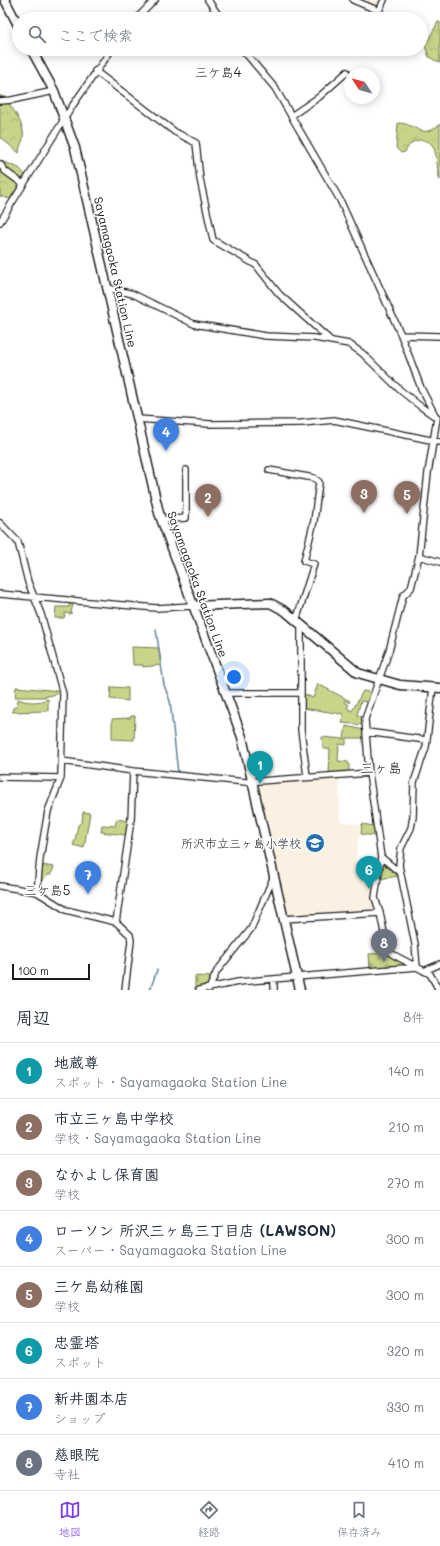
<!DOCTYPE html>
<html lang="ja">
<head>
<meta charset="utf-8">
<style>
	body { margin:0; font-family:Mali,"Klee One",sans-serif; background:#f2f2f3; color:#1f2937 }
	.compass { position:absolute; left:344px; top:68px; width:36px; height:36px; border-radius:50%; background:#fff; box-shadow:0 2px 10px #0003; rotate:306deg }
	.scale { position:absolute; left:12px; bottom:10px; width:78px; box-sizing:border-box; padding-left:4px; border:2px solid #1c1c1c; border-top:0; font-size:11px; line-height:14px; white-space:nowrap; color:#1c1c1c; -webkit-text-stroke:3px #fff; paint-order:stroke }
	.you { position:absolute; left:234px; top:677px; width:14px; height:14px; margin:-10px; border:3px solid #fff; border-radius:50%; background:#1a73e8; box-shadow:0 0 0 6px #1a73e833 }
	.badge { display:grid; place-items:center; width:26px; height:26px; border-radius:50%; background:#7c3aed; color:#fff; font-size:13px; font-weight:700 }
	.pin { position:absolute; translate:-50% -33px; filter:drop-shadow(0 1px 2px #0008) }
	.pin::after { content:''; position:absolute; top:21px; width:14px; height:12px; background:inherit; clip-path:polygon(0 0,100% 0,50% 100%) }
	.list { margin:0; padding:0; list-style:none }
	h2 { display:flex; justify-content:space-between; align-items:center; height:52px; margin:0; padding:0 16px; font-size:17px }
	h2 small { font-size:13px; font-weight:400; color:#747a83 }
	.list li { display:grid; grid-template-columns:26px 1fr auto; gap:12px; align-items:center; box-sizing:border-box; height:56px; padding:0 16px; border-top:1px solid #e0e1e3 }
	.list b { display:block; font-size:15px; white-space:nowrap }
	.list p { margin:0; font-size:13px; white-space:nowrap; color:#747a83 }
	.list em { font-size:13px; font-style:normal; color:#747a83 }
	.icon { flex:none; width:22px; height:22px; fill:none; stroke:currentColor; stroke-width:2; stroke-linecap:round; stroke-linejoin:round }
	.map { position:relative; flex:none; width:440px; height:990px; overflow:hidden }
	.search { position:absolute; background:#fff; box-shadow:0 2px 10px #0003; left:12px; right:12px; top:12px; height:44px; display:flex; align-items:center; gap:10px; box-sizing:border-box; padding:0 14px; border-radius:22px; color:#747a83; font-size:15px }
	.sheet { height:500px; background:#fff }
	nav { display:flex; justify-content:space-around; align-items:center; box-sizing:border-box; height:56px; border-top:1px solid #e0e1e3; background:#fff; font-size:11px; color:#747a83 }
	nav a { display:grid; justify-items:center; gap:2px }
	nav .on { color:#7c3aed }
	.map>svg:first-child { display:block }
	.built { fill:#faf1e3 }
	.industrial { fill:url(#industrial-furrows) }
	.green { fill:#c8d589; stroke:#727852 }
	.forest { fill:url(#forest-crowns); stroke:#727852 }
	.cemetery { fill:url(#cemetery-stones); stroke:#727852 }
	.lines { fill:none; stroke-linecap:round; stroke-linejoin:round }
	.stream { stroke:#608098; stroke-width:1.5 }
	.street-casing { stroke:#1c1c1c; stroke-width:8 }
	.secondary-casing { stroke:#1c1c1c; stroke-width:11 }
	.street { stroke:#fff; stroke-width:5.5 }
	.secondary { stroke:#fff; stroke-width:8 }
	.labels { text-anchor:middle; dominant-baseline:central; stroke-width:3; stroke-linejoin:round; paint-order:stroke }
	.street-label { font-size:12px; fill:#1c1c1c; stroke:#fff }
	.poi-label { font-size:12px; fill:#1c1c1c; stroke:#fff; text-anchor:end }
	.neighbourhood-label { font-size:13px; fill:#1c1c1c; stroke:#fff }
	.quarter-label { font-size:14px; fill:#1c1c1c; stroke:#fff }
</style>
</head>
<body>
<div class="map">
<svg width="440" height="990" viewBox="0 0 440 990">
	<defs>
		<pattern id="industrial-furrows" width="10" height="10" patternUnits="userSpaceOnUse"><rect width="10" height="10" fill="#faf1e3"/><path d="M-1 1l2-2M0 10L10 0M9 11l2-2" fill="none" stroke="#d6cec2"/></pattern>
		<pattern id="forest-crowns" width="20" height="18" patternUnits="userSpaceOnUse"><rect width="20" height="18" fill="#c8d589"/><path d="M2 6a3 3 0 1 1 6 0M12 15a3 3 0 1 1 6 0" fill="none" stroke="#abb676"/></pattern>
		<pattern id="cemetery-stones" width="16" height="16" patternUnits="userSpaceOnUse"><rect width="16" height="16" fill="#c8d589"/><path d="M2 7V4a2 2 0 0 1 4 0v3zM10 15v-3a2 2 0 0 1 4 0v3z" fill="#abb676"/></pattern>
	</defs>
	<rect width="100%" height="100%" fill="#fff"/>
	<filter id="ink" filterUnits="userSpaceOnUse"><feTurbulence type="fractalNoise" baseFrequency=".025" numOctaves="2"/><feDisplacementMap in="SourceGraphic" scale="8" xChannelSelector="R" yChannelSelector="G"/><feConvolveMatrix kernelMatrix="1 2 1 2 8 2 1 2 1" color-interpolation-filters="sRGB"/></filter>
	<g filter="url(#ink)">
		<path class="built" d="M339,776L340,821L361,825L355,861L378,866L372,897L377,909L375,912L290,916L287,914L259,787L263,785L262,781Z"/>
		<path class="industrial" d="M361,0H382L380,6L377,7Z"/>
		<path class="green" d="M70,602L73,603L71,614L65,613L64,618H55L56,607H69Z
			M132,647L159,648L161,665L143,667V665H133Z
			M318,684L350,701L349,703L345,700L344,702L349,705L347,708L352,711L363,691L369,692L371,694L369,702L361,701L357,715L364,718V725L342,723L343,714L302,708V693L313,698Z
			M16,687L60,691L61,693L44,697H15Z
			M111,687L128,688V701L110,699Z
			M18,699C28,703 38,703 48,699V711L12,712L13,708L17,706Z
			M131,716H135L134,740L112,739V719L130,718Z
			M346,726L364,730L365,738H346V745L339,744L338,761L348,762L349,765V773L329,774L330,749H323L322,737L344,739Z
			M83,812L90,813L84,848L73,845L75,840L78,825L82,822Z
			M117,819L128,821L126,835L101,832L102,825L115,826Z
			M362,824L374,826L375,836L361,834Z
			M384,861L398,873L399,876L379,879L381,862Z"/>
		<path class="forest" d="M438,22H440V63L429,57L425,46Z
			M0,95C10,102 26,126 23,138C22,144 19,147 19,153L0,137Z
			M398,123C417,123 421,141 440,124V180C435,167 440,139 421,140C411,141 410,144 405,152L401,153L396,148Z
			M4,162L19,168L25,175L10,199L0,196V163Z
			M41,865L54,867L51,874L46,876L42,881L43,894L40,892L38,886Z"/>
		<path class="cemetery" d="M388,953L410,966L370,970L369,954Z
			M195,976L210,977H212L206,987L195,989Z"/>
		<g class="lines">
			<path class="stream" d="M156,629L164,685L170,701L178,773
				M150,990L157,970"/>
			<g class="street-casing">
				<path id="street" d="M208,0L221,19
					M353,0L377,10L380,9L384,0
					M136,19L155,0
					M242,49L275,88L340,200L401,335L421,388L436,417
					M95,71L175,132L196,143L200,179L213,240L256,265L279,294L329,339
					M0,101L12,100L54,91
					M291,116L319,97L347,72
					M0,164L5,171L23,184
					M0,222L73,105L112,49
					M108,288L133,294L194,324L266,336L315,338L349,344L362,353L400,390L420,406L437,418L428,473L419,556L411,588L403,596L389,651L365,719L369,773L381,857L375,898L380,913L387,947L392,954L430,974L439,990
					M401,335L440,336
					M137,419L210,424L302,423L334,420L440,442
					M269,470L314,478L319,482L314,521L304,561L314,564L296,621
					M161,520L186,518V470
					M0,523L18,542L28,582L41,614L63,694L61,778L48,811L40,858L37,892
					M419,556L440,562
					M0,594L156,608L193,606
					M301,625V730L307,776
					M226,693H300
					M367,732L426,740
					M62,761L133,771L246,782L369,773
					M0,777L61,778
					M381,857L399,872
					M0,886L37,892L66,910L116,922L130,935L131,941L125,990
					M284,919L380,913
					M116,922L131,820L133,771
					M424,971L440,964
					M274,980V990
					M209,989L217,971L251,929L274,876
					M199,990L238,982L417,967L415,944L399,865L401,848L411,828L413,817L414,782L426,747L433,687"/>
			</g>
			<g class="secondary-casing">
				<path id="secondary" d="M5,0L19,27
					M31,49L54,91L75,148L159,513L242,737L300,990
					M193,606L270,603L285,611L358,673L400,685L440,688"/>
			</g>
			<use href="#street" class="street"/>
			<use href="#secondary" class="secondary"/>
		</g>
	</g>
	<defs>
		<g id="school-disc" transform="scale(1)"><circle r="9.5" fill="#1f6fb2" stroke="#fff"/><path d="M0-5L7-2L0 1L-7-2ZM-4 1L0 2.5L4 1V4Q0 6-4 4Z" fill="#fff"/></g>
	</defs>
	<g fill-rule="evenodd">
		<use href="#school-disc" x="315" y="843"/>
	</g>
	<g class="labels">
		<g class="street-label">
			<text transform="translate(116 272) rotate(77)">Sayamagaoka Station Line</text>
			<text transform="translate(198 584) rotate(70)">Sayamagaoka Station Line</text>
		</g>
		<g class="poi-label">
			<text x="301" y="843">所沢市立三ヶ島小学校</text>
		</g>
		<g class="neighbourhood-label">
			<text x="218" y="71">三ケ島4</text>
			<text x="47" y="889">三ケ島5</text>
		</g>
		<g class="quarter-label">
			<text x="381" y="767">三ヶ島</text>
		</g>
	</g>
</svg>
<svg class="compass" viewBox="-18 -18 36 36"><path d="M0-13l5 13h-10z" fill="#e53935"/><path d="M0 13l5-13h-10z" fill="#747a83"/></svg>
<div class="scale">100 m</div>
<div class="you"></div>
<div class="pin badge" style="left:260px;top:784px;background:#0f9aa8">1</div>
<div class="pin badge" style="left:208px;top:517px;background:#8d6e63">2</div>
<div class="pin badge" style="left:364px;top:513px;background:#8d6e63">3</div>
<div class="pin badge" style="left:166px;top:451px;background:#3f7fe0">4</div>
<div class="pin badge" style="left:407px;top:514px;background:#8d6e63">5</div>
<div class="pin badge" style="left:369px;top:889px;background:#0f9aa8">6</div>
<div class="pin badge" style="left:88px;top:894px;background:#3f7fe0">7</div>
<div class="pin badge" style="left:384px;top:962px;background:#6b7280">8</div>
<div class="search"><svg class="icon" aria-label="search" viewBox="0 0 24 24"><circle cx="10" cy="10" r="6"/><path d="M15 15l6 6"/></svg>ここで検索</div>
</div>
<section class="sheet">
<h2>周辺<small>8件</small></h2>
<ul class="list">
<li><span class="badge" style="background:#0f9aa8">1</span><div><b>地蔵尊</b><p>スポット · Sayamagaoka Station Line</p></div><em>140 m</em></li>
<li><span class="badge" style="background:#8d6e63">2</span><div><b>市立三ヶ島中学校</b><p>学校 · Sayamagaoka Station Line</p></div><em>210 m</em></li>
<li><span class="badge" style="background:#8d6e63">3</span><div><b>なかよし保育園</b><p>学校</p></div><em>270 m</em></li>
<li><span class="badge" style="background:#3f7fe0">4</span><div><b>ローソン 所沢三ヶ島三丁目店 (LAWSON)</b><p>スーパー · Sayamagaoka Station Line</p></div><em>300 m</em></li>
<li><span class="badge" style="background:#8d6e63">5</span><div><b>三ケ島幼稚園</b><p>学校</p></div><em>300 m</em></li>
<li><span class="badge" style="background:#0f9aa8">6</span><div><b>忠霊塔</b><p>スポット</p></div><em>320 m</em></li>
<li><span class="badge" style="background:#3f7fe0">7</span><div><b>新井園本店</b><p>ショップ</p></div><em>330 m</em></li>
<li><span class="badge" style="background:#6b7280">8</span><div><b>慈眼院</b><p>寺社</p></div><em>410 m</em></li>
</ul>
</section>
<nav>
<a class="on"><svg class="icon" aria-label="map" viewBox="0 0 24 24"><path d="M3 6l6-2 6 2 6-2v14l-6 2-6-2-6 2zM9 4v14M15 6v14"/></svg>地図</a>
<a><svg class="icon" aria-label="directions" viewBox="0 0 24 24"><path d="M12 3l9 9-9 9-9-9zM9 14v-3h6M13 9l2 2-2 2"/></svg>経路</a>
<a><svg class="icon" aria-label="saved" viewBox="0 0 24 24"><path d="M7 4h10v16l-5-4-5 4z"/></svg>保存済み</a>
</nav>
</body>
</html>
